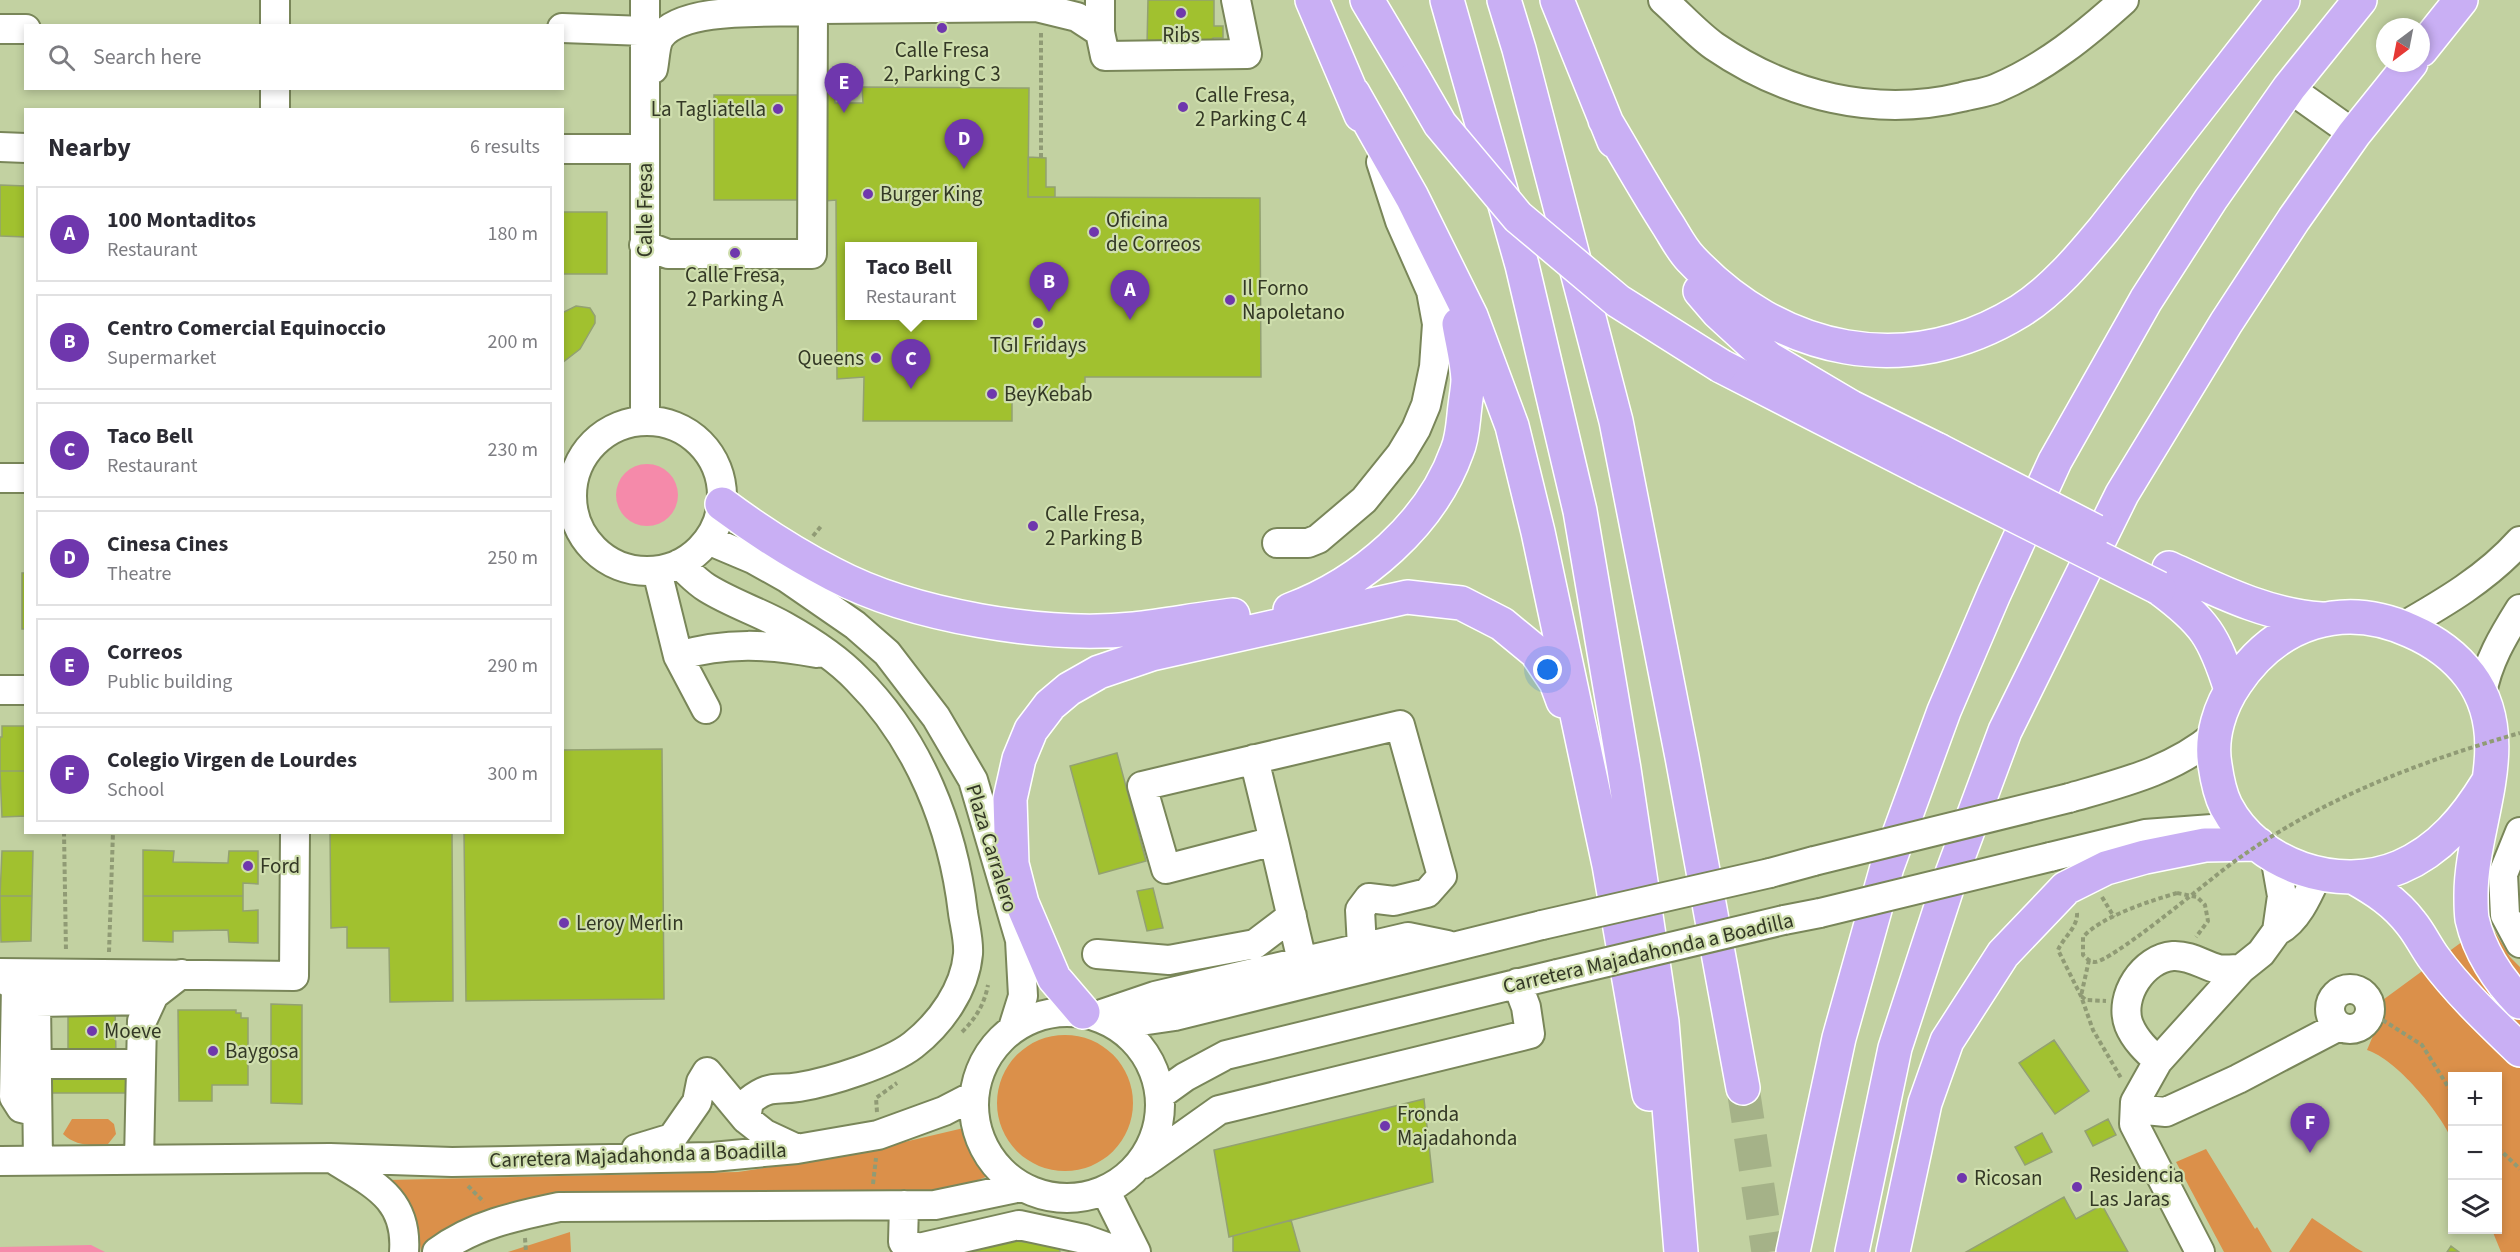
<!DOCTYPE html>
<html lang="en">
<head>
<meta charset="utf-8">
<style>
	body { margin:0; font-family:"Source Sans 3",sans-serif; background:#f2f2f3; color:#2b2b33 }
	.controls { position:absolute; right:18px; bottom:18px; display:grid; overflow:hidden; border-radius:0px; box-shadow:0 3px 9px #0003 }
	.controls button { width:54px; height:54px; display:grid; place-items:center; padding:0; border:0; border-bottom:2px solid #e1e1e2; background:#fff; color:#2b2b33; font:30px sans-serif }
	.compass { position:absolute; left:2376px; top:18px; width:54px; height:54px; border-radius:50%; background:#fff; box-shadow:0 3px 9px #0003; rotate:212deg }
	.you { position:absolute; left:1548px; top:670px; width:21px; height:21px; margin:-15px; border:4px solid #fff; border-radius:50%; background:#1a73e8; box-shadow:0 0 0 9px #1a73e833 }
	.badge { display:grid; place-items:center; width:39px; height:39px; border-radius:50%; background:#6f37ad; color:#fff; font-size:20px; font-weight:700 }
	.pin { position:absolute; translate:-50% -50px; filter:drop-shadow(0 2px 3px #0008) }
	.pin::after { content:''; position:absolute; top:32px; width:21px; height:18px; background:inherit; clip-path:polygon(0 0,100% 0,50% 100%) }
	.popup { position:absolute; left:845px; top:242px; width:132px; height:78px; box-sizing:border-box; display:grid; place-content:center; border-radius:0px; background:#fff; filter:drop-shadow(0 2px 4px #0005); font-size:20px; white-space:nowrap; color:#7c7c81 }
	.popup b { font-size:22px; color:#2b2b33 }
	.popup::after { content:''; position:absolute; left:50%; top:100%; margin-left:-12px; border:12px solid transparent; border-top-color:#fff }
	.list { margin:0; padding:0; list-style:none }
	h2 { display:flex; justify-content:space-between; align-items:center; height:78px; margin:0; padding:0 24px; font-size:26px }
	h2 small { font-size:20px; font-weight:400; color:#7c7c81 }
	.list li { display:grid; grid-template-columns:39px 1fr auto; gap:18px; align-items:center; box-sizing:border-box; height:96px; margin:0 12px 12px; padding:0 12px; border:2px solid #e1e1e2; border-radius:0px }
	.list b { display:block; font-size:22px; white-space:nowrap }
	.list p { margin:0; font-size:20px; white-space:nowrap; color:#7c7c81 }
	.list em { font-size:20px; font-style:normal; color:#7c7c81 }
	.icon { flex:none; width:33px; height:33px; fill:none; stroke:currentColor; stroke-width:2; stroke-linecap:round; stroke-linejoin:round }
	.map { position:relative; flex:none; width:2520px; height:1252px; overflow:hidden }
	.search { position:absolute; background:#fff; box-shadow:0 3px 9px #0003; left:24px; top:24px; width:540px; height:66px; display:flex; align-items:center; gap:15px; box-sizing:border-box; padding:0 21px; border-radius:0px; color:#7c7c81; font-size:22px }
	.panel { position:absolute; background:#fff; box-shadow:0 3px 9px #0003; left:24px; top:108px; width:540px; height:726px; border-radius:0px }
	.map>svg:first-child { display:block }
	.green { fill:#db904a }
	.water { fill:#f58aaa }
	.building { fill:#a1c12f; stroke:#93a172; stroke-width:1.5; fill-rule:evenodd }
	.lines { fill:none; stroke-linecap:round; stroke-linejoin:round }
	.highway-tunnel { stroke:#a5b288; stroke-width:33; stroke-dasharray:33 16; stroke-linecap:butt }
	.minor-casing { stroke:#798659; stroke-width:32 }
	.highway-casing { stroke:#fff; stroke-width:36 }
	.path { stroke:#909b75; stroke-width:4; stroke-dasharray:4.5 3; stroke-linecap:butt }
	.minor { stroke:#fff; stroke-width:28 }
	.highway { stroke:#c9aff4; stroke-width:33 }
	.minor-bridge-casing { stroke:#798659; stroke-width:32; stroke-linecap:butt }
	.highway-bridge-casing { stroke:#fff; stroke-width:36; stroke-linecap:butt }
	.path-bridge { stroke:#909b75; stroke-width:4; stroke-dasharray:4.5 3; stroke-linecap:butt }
	.minor-bridge { stroke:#fff; stroke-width:28 }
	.highway-bridge { stroke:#c9aff4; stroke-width:33 }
	.poi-dot { fill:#6f37ad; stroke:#cfdead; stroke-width:2 }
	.labels { text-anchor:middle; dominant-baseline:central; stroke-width:4.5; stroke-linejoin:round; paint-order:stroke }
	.poi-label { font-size:21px; fill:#333825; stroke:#cfdead; text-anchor:start }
	.street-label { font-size:21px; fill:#333825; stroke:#cfdead }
</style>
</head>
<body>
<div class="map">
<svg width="2520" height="1252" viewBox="0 0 2520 1252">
	<rect width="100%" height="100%" fill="#c2d1a1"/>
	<path class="green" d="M2489,922L2510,957L2520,967V1252H2501L2492,1230H2498V1076H2452V1140C2440,1112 2396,1059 2367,1050L2375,1031L2376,1005Z
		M997 1103a68 68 0 1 1 136 0a68 68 0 1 1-136 0Z
		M72,1119H108L114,1124L116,1134L108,1144C92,1147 74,1145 63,1134Z
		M968,1127L991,1175L944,1193L477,1220L421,1251L416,1219L388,1180L738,1172L849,1155Z
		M2206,1149L2255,1229L2257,1227L2272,1252H2224L2176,1162Z
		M2312,1218L2356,1248L2363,1252H2289Z
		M570,1232L571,1252H508Z"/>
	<path class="water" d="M616 495a31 31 0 1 1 62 0a31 31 0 1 1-62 0Z
		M91,1245L105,1252H0V1247Z"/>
	<path class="building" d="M1148,0H1214V26H1223V38H1213V45H1147Z
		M862,87L1029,88L1028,197L1260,198L1261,377H1085V398L1012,399V421H863L864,377L837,379L836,200L825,201L824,92H834L835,103H863ZM850,246H972V316H850Z
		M714,95H801L802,200H714Z
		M1028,157L1046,158V187H1055V197H1028Z
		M0,185L26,186V237L0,236Z
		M562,212H607V274H562Z
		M576,306L590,308L595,316V323L580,349L562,363V313Z
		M22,573H26V629H22Z
		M2,726H26V771H0V737H2Z
		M662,749L664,999L466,1001L464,832H562V750Z
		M1117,753L1146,861L1099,874L1070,766Z
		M0,771H26V816L2,817Z
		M330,832H452L453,1001L390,1002L389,948H347V927L331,928Z
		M143,850L174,851L173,862L228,863L229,851H258V884L243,883V896H143Z
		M2,851H33L32,896H0Z
		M1153,888L1163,928L1147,931L1137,891Z
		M0,896H32L31,941L1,942Z
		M143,896H243V911L258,910V943L229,942L228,930L173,931V942L143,941Z
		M271,1004L302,1005V1104L271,1103Z
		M68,1006H115L116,1055L135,1093H49V1056H68Z
		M178,1010H236V1013H241V1018H248V1085H212V1101H179Z
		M2054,1040L2089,1091L2055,1114L2019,1063Z
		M1424,1099L1433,1182L1229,1237L1214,1150Z
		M2108,1119L2116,1135L2093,1146L2085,1131Z
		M2042,1133L2052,1152L2025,1165L2015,1147Z
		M2064,1197L2076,1219L2102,1205L2128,1252H1966Z
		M1291,1220L1300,1252H1233V1236Z
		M1008,1240L1059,1246L1060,1252H949Z
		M2451,1246L2459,1252H2447Z"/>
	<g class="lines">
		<path class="highway-tunnel" d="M1743,1088L1768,1252"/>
		<g class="minor-casing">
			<path id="minor" d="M275,0V26
				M645,0V421
				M1100,0V32L1105,56L1247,54L1236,0
				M1663,0C1680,15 1696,33 1714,46C1787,96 1875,118 1962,97C1973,94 1986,93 1997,88C2046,67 2085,35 2124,0
				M821,9L1036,7L1077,17L1100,32
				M562,28L645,31
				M0,29H26
				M653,69C655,60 655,44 660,37C683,6 769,13 805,11
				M2289,88L2354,134
				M275,110V88
				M0,147L26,148
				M562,149H645
				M644,245L668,254H812L813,13
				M572 496a75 75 0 1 1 150 0a75 75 0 1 1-150 0Z
				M0,478H26
				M708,540L753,559L787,578L855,625L887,653L936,717L973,780L1020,940L1023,996L1013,1028
				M1277,543H1308L1318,539L1364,500L1401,454L1416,429L1426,405L1434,367L1437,324L1431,291L1400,221L1381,162
				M679,564C688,572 697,582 707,588C731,603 759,612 784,626C809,640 837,658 857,679C919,741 953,827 963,913C965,926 969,941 968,954C965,989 941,1023 913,1045C890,1063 830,1082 799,1087C774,1091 771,1084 749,1101L746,1119L765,1134L795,1148
				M657,571L678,656L706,709
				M2402,627C2444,603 2487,578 2520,541
				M678,656C725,642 770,644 817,653
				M0,690H26
				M2482,694C2487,663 2503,636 2520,609
				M1254,759L1274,841
				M2069,798C2121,783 2173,771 2215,735
				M2520,832L2503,874L2505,915L2520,943
				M2050,857L2145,834L2239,827
				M1770,873L1814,861
				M1784,920L1820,913
				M2277,931C2297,922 2309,893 2318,873
				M1097,954L1169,960L1255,944L1292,916
				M1302,961L1274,841L1166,869L1142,786L1400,725L1442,876L1427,893L1394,901L1369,898L1360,910L1362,947
				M0,973L294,976L295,832
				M8,982L16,985L36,1002L38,1160
				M2330 1009a20 20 0 1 1 40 0a20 20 0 1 1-40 0Z
				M36,1002L150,1000L136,992
				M974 1105a93 93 0 1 1 186 0a93 93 0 1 1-186 0Z
				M1102,1014L1155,996L1408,937L1447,945
				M1108,1021L1134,1022L1175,1016L1542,925
				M2158,1061C2147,1051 2135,1040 2129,1025C2118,996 2144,958 2173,956C2190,955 2203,965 2218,969C2225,970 2234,969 2241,969
				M36,1064H140
				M1160,1095L1185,1077L1226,1055L1557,974
				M2135,1109L2166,1112L2238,1079L2339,1026
				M37,1112L21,1108L14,1097L16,985L47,986
				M636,1149L672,1138L697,1102L701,1082L707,1072L746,1119
				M333,1159C373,1184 408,1198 404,1252
				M139,1160L142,1021L154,995L181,974
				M0,1161L330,1158L452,1162L712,1157L797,1149L878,1135L944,1111L973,1096
				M1143,1164L1219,1110L1530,1034L1526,1007L1517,983
				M1105,1190L1136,1252
				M904,1205L903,1242L919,1248V1252
				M919,1248L1019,1225L1084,1239L1120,1252
				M437,1252C473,1225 516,1216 559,1207L935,1205L1021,1187
				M2200,1252L2134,1124L2135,1102L2158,1061L2241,969L2261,953L2277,931L2282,896L2275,856"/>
		</g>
		<g class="highway-casing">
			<path id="highway" d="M1312,0L1361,115
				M1367,0L1414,79
				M1447,0L1522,265L1580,511L1624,769L1662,1022L1681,1252
				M1504,0L1519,49L1616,421L1682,757L1743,1088
				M1557,0L1614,141
				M2421,50L2461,0
				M1353,93L1412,197L1471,316L1512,426L1538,532L1609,865L1649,1094
				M1605,120C1626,155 1646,191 1668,225C1675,236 1682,250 1691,259C1780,354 1906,381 2020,311C2053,290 2079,259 2104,229L2283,0
				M1700,291L1718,312L1768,358L1851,407L1938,450
				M1721,366L1926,471
				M722,504C757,530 794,554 833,574C912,616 1045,638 1134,629C1167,625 1200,619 1233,615
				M2169,568C2219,591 2266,615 2321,619
				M2159,588C2205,622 2214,636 2231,690
				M1290,610C1362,583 1431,524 1457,451C1463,437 1463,421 1465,406C1466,397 1468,387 1468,379C1467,361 1462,342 1459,324
				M2488,782C2466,818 2440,850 2400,867C2339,893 2257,866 2226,806C2220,794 2217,779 2215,765C2210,737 2220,706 2236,683C2277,622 2343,600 2411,631C2434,641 2455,656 2470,676C2519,741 2470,825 2471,897C2471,904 2471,912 2472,919C2479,950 2498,980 2520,1002
				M2353,877C2376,890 2395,902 2411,923C2420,934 2426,947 2434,958C2459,992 2490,1021 2520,1050
				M1083,1012L1054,978L1022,903L1012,864L1010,799L1019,759L1031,730L1050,705L1069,689L1099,672L1152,654L1407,597L1461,603L1502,624L1536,652L1556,682L1563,701
				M1793,1252L1839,1038L1887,867L1944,711L1994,594L2055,461L2146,300L2211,199L2289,88L2360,0
				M1852,1252L1895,1048L1951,876L2005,731L2122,494L2226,323L2294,219L2354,134L2411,63
				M1893,1252L1925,1103L1947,1041L2003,954L2066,888L2106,868L2145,857L2205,845L2258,844"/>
		</g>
		<path class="path" d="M1041,33V158
			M813,536L822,525
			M64,832L66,952
			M2177,893L2197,897L2205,905L2208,921L2196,937
			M2102,897L2114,917
			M2077,913C2078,927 2063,938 2058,950L2081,996L2093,1030L2121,1078
			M109,952L113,832
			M2089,960L2081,996L2086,1000L2106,1001
			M2370,1012L2422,1045L2452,1093
			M962,1032C976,1018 984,1005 988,985
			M877,1112L876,1098L897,1083
			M2498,1148L2520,1169
			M873,1184L876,1158
			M468,1186L484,1202
			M525,1238L526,1252"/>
		<use href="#minor" class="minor"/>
		<use href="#highway" class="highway"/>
		<g class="minor-bridge-casing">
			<path id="minor-bridge" d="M1814,861L2069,798
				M1820,913L2050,857
				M1542,925L1770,873
				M1557,974L1784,920"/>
		</g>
		<g class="highway-bridge-casing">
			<path id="highway-bridge" d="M1414,79L1440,124L1518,217L1618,301L1721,366
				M1938,450L2095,531
				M1926,471L2159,588"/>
		</g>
		<path class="path-bridge" d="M2177,893C2150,901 2102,916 2083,937V955C2087,958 2089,962 2095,962C2111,961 2195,892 2213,878C2302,806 2411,764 2520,733"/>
		<use href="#minor-bridge" class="minor-bridge"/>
		<use href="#highway-bridge" class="highway-bridge"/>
	</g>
	<g class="poi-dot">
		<circle cx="1181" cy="13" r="6"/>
		<circle cx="942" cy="28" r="6"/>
		<circle cx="1183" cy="107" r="6"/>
		<circle cx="778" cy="109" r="6"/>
		<circle cx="868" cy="194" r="6"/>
		<circle cx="1094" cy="232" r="6"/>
		<circle cx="735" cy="253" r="6"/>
		<circle cx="1230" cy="300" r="6"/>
		<circle cx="1038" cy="323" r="6"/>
		<circle cx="876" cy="358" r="6"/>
		<circle cx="992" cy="394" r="6"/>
		<circle cx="1033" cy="526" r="6"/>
		<circle cx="248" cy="866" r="6"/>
		<circle cx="564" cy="923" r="6"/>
		<circle cx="92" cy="1031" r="6"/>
		<circle cx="213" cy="1051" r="6"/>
		<circle cx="1385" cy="1126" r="6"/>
		<circle cx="1962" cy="1178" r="6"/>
		<circle cx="2077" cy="1187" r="6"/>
	</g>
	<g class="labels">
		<g class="poi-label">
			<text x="1181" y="35" text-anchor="middle">Ribs</text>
			<text x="942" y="50" text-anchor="middle">Calle Fresa<tspan x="942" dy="24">2, Parking C 3</tspan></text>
			<text x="1195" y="95">Calle Fresa,<tspan x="1195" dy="24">2 Parking C 4</tspan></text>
			<text x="766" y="109" text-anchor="end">La Tagliatella</text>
			<text x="880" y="194">Burger King</text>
			<text x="1106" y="220">Oficina<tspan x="1106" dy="24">de Correos</tspan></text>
			<text x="735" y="275" text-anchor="middle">Calle Fresa,<tspan x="735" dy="24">2 Parking A</tspan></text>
			<text x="1242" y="288">Il Forno<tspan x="1242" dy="24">Napoletano</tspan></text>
			<text x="1038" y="345" text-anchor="middle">TGI Fridays</text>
			<text x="864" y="358" text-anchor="end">Queens</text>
			<text x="1004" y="394">BeyKebab</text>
			<text x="1045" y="514">Calle Fresa,<tspan x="1045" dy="24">2 Parking B</tspan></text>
			<text x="260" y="866">Ford</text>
			<text x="576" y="923">Leroy Merlin</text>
			<text x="104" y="1031">Moeve</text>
			<text x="225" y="1051">Baygosa</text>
			<text x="1397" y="1114">Fronda<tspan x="1397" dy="24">Majadahonda</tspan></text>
			<text x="2089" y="1175">Residencia<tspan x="2089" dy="24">Las Jaras</tspan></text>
			<text x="1974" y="1178">Ricosan</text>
		</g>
		<g class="street-label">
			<text transform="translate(645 210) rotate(-90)">Calle Fresa</text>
			<text transform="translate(992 848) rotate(73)">Plaza Carralero</text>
			<text transform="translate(1648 953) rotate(-13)">Carretera Majadahonda a Boadilla</text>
			<text transform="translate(638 1155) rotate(-2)">Carretera Majadahonda a Boadilla</text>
		</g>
	</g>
</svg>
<div class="controls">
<button>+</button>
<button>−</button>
<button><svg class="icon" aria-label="layers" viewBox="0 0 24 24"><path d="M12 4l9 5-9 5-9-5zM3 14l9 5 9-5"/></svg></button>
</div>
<svg class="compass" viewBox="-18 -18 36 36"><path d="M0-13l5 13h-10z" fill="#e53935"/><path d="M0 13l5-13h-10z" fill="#7c7c81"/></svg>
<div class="you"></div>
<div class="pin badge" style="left:1130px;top:320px">A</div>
<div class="pin badge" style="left:1049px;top:312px">B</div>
<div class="pin badge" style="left:911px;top:389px">C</div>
<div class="popup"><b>Taco Bell</b>Restaurant</div>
<div class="pin badge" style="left:964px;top:169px">D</div>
<div class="pin badge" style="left:844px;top:113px">E</div>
<div class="pin badge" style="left:2310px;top:1153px">F</div>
<div class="search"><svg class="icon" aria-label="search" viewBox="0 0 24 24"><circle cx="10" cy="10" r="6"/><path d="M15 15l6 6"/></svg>Search here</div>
<section class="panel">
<h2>Nearby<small>6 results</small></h2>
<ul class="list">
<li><span class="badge">A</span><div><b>100 Montaditos</b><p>Restaurant</p></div><em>180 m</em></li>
<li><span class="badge">B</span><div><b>Centro Comercial Equinoccio</b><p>Supermarket</p></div><em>200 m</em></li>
<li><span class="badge">C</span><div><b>Taco Bell</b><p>Restaurant</p></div><em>230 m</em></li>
<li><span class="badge">D</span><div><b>Cinesa Cines</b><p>Theatre</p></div><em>250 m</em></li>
<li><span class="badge">E</span><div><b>Correos</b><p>Public building</p></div><em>290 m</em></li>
<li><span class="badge">F</span><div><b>Colegio Virgen de Lourdes</b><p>School</p></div><em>300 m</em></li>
</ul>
</section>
</div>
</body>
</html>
